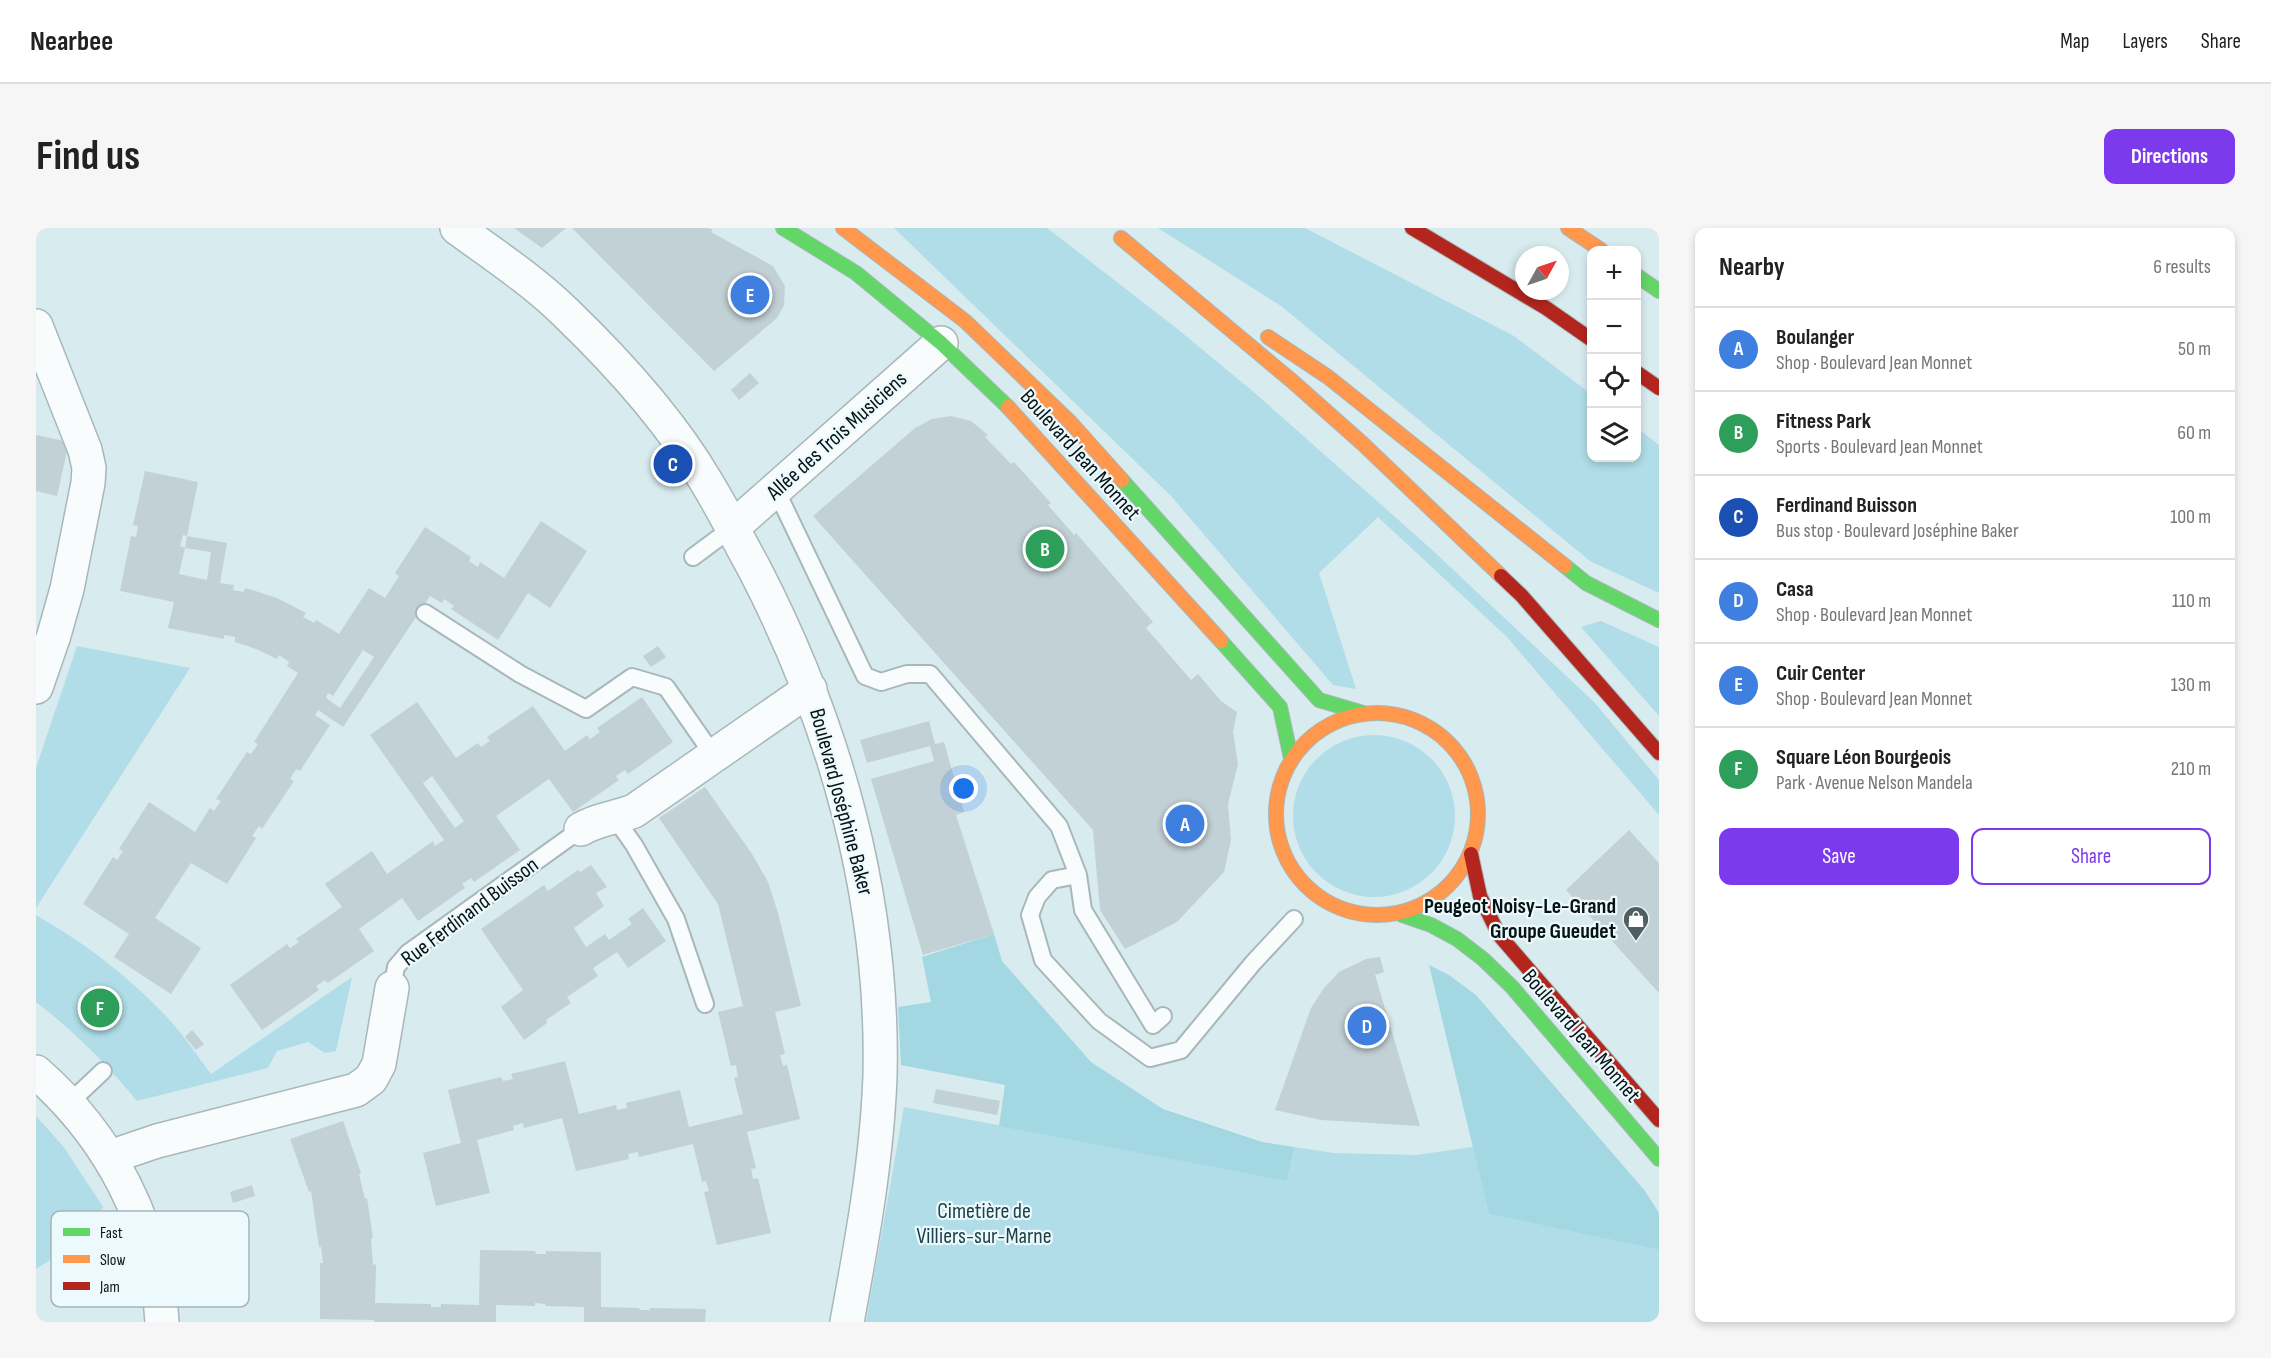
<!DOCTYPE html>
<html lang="en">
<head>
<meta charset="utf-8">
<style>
	body { margin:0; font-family:"Sofia Sans Condensed",sans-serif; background:#f6f6f6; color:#222 }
	.controls { position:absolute; right:18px; top:18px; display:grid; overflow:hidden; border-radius:12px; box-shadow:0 3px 9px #0003 }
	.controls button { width:54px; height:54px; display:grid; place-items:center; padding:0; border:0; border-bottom:2px solid #e0e0e0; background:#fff; color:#222; font:30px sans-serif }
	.compass { position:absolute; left:1479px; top:18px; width:54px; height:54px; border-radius:50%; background:#fff; box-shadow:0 3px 9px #0003; rotate:50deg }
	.you { position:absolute; left:928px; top:561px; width:21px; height:21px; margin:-15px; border:4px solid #fff; border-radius:50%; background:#1a73e8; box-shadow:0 0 0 9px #1a73e833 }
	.badge { display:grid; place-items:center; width:39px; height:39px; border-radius:50%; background:#7c3aed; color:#fff; font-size:20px; font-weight:700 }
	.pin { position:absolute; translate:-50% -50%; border:3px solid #fff; box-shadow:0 2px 6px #0006 }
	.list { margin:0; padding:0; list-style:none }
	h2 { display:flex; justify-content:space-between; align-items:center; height:78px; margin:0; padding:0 24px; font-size:26px }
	h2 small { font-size:20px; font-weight:400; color:#767676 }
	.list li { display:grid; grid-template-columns:39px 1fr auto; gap:18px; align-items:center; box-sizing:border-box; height:84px; padding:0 24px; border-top:2px solid #e0e0e0 }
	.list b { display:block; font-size:22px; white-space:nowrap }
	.list p { margin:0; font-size:20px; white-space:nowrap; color:#767676 }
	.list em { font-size:20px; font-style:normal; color:#767676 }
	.actions { display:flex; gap:12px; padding:18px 24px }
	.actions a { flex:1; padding:14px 0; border:2px solid #7c3aed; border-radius:12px; text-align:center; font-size:21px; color:#7c3aed }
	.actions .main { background:#7c3aed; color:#fff }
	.icon { flex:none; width:33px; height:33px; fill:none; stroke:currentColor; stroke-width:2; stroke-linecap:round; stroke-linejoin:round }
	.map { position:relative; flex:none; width:1623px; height:1094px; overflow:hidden; border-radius:12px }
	header { display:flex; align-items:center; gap:36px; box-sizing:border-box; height:84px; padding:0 30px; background:#fff; border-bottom:2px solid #e0e0e0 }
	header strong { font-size:28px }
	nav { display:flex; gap:33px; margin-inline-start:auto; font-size:21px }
	.intro { display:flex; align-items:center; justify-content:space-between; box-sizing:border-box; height:144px; padding:0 36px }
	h1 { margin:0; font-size:42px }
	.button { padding:15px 27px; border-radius:12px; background:#7c3aed; color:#fff; font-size:21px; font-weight:700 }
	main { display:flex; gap:36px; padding:0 36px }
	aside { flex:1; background:#fff; border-radius:12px; box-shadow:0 3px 9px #0003 }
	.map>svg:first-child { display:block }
	.green { fill:#b0dde7 }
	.forest { fill:#a3d8e3 }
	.building { fill:#c2d1d5; fill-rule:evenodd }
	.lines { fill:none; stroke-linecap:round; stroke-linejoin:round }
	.lane-casing { stroke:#a8b7ba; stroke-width:20 }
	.street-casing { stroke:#a8b7ba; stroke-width:36 }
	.fast-casing { stroke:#a8b7ba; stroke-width:16 }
	.slow-casing { stroke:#a8b7ba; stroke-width:16 }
	.jam-casing { stroke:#a8b7ba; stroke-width:16 }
	.lane { stroke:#f9fcfd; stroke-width:16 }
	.street { stroke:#f9fcfd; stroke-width:33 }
	.fast { stroke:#63d668; stroke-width:14 }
	.slow { stroke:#ff974d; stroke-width:14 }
	.jam { stroke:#b3261e; stroke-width:14 }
	.labels { text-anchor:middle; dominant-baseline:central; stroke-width:4.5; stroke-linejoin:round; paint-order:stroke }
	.street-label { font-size:22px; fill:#061214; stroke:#edfafd }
	.poi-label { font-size:22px; font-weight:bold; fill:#061214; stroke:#edfafd; text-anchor:end }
	.park-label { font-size:22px; fill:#1c4249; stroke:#edfafd }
	.key { fill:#edfafd; stroke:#a8b4b7; stroke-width:1.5 }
	.key-label { font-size:16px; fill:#061214 }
</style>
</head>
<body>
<header>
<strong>Nearbee</strong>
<nav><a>Map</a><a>Layers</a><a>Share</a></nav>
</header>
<div class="intro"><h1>Find us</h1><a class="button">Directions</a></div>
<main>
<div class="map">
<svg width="1623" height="1094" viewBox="0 0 1623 1094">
	<rect width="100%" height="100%" fill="#d8ebef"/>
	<path class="green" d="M858,0H1011L1139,99L1220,166L1394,320L1559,475L1623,552V587L1471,409L1342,289L1283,345L1320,461L1297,457L1135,268Z
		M1122,0H1269L1478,108L1555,166L1556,230H1600L1601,200L1623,217V365L1554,333L1245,78Z
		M1565,393L1623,419V488L1545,399Z
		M41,418L154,440L0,680V540Z
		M1257 588a81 81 0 1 1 162 0a81 81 0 1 1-162 0Z
		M0,687C51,716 99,753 138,797C151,812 163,830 175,846L316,749L300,823L289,825L272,814L241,823L232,840L101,873C71,836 38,803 0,774Z
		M868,879L1251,953L1258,919L1298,925L1380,927L1437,919L1453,986L1623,1022V1094H830Z
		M0,888L27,918L67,979L57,1004L0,1041Z"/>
	<path class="forest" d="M958,706L966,733L1055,834L1127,881L1226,914L1258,919L1251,953L963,898L969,857L865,837L862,779L895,774L886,729Z
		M1393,737L1413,747L1440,767L1609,963L1623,985V1022L1453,986Z"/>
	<path class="building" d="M478,0H530L506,20Z
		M536,0H673L677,2L675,4L737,38L749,58L748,77L741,90L678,143Z
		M714,145L723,155L703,172L695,162Z
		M915,188L935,193L952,207L949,209L975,236L978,234L1015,275L1012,277L1038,307L1040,305L1117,394L1110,400L1155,452L1162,446L1185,473L1201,484L1197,504L1202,536L1192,576L1195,612L1188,644L1141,694L1089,721L1064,682L1057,602L777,288L879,200L896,191Z
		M0,207L33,214L21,268L0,263Z
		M109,243L162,254L151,308L147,307L144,318L149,320L151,308L191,315L184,355L198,357L197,362L207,364L210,360L241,370L270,385L267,389L278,395L280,392L303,406L333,360L349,370L363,348L359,345L389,299L435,329L433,333L442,339L444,334L468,350L505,293L551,323L514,380L492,365L462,412L415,381L418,378L408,371L406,375L394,368L307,499L282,482L279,487L294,497L264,543L260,541L254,551L258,553L226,601L223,598L216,608L220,610L191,656L155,635L119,690L165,720L135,766L78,729L93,706L47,676L77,629L81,632L87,623L83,621L113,574L159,604L174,580L178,583L185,573L180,571L211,524L215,526L222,516L218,514L262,445L251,438L253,434L243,427L241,431L220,421L199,414V409L188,407V411L132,400L138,374L84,363L95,308L100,309L102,298L97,297ZM149,320L175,324L171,352L143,346ZM327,422L338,429L304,480L290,470L292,465L297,468Z
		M622,418L630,429L615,439L607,428Z
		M606,469L637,514L592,546L589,542L580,548L583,552L537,584L513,551L460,588L484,622L438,654L435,650L426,656L429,660L382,693L366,670L323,701L338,723L292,755L289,752L280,758L283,762L226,802L194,757L251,716L254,720L263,714L260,711L306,679L289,656L336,623L351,646L397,613L399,618L408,612L334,507L381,474L420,530L442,515L445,519L454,513L451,509L497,478L529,523L551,507L554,511L564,504L561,500ZM396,548L428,593L419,600L387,555Z
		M893,493L899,516L908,514L928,584L920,587L958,706L887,727L835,551L898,533L894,518L831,535L824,512Z
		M669,559L716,626L732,654L742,685L765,778L739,784L749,826L744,827L747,838L751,837L764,891L711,904L720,940L715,941L717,951L722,950L735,1005L681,1017L668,964L673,963L670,953L666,954L657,916L603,929L602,924L592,926L593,931L540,943L526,890L488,900L487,895L477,898L478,902L441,912L454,965L400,978L387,925L425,915L412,862L465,849L467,853L477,851L475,846L529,833L543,886L580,877L581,882L591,880L590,875L644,862L653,899L707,886L698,850L702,849L700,837L695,838L682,784L707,778L682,676L623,590Z
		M1593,602L1623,635V765L1530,662Z
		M555,637L571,659L560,665L568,678L538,700L550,719L569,706L573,712L596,696L592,691L607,680L630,713L592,740L581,724L557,740L562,748L531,769L535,775L510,792L511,795L488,812L465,779L487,762L445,701L508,657L512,663L542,642L544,644Z
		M1344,729L1348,744L1339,747L1384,898L1285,892L1239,882L1275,780L1288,760L1303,744L1330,731Z
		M156,802L168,816L160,822L149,809Z
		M900,861L964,873L961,887L897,875Z
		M307,893L325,945L323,946L329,971L331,970L337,1010L335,1011L337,1037L340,1036L339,1075L395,1076V1079H405V1076L443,1077L444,1022L499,1023L500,1026H510V1023L565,1024V1079L603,1080L604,1082H614V1080L670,1081L669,1094H548V1079L510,1078L509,1076L499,1075V1078L460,1077V1094H338V1092L284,1091V1035H287L285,1019H283L275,963L273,964L254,911Z
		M216,957L219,968L197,975L194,964Z"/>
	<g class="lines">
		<g class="lane-casing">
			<path id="lane" d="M740,262L829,448L845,454L871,446H894L1023,598L1042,647L1047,682L1117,797L1127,788
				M657,329L696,300
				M389,385L484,446L550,481L596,449L630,459L678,528
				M579,590L598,617L640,691L669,776
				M1042,647L1016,652L1001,669L994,687L1007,732L1063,793L1114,830L1145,822L1217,735L1258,691
				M356,760L360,739L372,725L545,601
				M32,876L67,843"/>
		</g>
		<g class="street-casing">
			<path id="street" d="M421,0C458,27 496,52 529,84C581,134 634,192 671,255C688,283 703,313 719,342C800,499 848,671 844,848C841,931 826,1013 811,1094
				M0,98L49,222L53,240L52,255L31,361L18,407L0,459
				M696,300L905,115
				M545,601C562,591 580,590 598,583L774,461
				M0,844C73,908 120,996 126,1094
				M74,929L121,913L320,862L335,851L343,836L356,760"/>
		</g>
		<g class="fast-casing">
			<path id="fast" d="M747,0L820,45L905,115L972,179
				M1600,47L1623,63
				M1086,252L1283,472L1327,485
				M1529,338L1550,355L1623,392
				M1185,413L1244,479L1255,530
				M1366,687L1395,697L1421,711L1447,731L1476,759L1623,931"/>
		</g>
		<g class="slow-casing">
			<path id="slow" d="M807,0L929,93L1035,195L1086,252
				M1532,0L1565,22
				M1085,10L1256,153L1327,216L1465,348
				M1232,109L1292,149L1529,338
				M972,179L1185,413
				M1240 586a101 101 0 1 1 202 0a101 101 0 1 1-202 0Z"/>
		</g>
		<g class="jam-casing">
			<path id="jam" d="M1376,0L1510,80L1556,112
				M1600,144L1623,160
				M1465,348L1486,368L1623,525
				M1435,626L1444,668L1463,707L1623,892"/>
		</g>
		<use href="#lane" class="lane"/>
		<use href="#street" class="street"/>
		<use href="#fast" class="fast"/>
		<use href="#slow" class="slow"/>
		<use href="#jam" class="jam"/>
	</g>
	<defs>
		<g id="shop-pin" transform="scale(1.35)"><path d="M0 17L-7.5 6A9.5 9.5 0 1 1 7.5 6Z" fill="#505e61" stroke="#edfafd"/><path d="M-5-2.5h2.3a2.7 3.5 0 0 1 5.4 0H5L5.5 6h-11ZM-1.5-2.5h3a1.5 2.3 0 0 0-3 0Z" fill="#fff"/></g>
	</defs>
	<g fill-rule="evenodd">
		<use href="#shop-pin" x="1600" y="691"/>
	</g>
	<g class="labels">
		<g class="street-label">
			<text transform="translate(801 208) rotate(-42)">Allée des Trois Musiciens</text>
			<text transform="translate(1044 227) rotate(48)">Boulevard Jean Monnet</text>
			<text transform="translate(805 574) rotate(75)">Boulevard Joséphine Baker</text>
			<text transform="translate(434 684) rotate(-37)">Rue Ferdinand Buisson</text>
			<text transform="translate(1545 808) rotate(49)">Boulevard Jean Monnet</text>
		</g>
		<g class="poi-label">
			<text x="1580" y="678">Peugeot Noisy-Le-Grand<tspan x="1580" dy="25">Groupe Gueudet</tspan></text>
		</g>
		<g class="park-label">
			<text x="948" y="983">Cimetière de<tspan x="948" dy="25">Villiers-sur-Marne</tspan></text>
		</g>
	</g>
	<rect x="15" y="983" width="198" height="96" rx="9" class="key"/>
	<rect x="27" y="1000" width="27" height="8" fill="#63d668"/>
	<rect x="27" y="1027" width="27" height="8" fill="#ff974d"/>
	<rect x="27" y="1054" width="27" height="8" fill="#b3261e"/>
	<g class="key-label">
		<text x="64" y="1010">Fast</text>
		<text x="64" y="1037">Slow</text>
		<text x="64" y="1064">Jam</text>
	</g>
</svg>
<div class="controls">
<button>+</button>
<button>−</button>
<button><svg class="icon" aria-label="locate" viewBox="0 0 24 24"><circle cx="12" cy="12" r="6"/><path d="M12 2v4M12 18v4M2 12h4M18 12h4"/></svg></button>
<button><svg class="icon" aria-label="layers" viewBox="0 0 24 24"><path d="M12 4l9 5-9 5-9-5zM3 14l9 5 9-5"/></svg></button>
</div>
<svg class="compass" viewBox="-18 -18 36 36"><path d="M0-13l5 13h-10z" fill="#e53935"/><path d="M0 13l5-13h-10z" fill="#767676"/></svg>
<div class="you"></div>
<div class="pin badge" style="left:1149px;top:596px;background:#3f7fe0">A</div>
<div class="pin badge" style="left:1009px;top:321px;background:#2e9e5b">B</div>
<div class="pin badge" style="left:637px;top:236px;background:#1a4fb4">C</div>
<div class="pin badge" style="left:1331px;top:798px;background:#3f7fe0">D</div>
<div class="pin badge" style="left:714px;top:67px;background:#3f7fe0">E</div>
<div class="pin badge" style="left:64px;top:780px;background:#2e9e5b">F</div>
</div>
<aside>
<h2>Nearby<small>6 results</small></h2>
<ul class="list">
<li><span class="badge" style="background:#3f7fe0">A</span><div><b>Boulanger</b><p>Shop · Boulevard Jean Monnet</p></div><em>50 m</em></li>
<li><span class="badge" style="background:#2e9e5b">B</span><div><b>Fitness Park</b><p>Sports · Boulevard Jean Monnet</p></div><em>60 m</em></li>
<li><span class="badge" style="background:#1a4fb4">C</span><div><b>Ferdinand Buisson</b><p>Bus stop · Boulevard Joséphine Baker</p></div><em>100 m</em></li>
<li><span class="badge" style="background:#3f7fe0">D</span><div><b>Casa</b><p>Shop · Boulevard Jean Monnet</p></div><em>110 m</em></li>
<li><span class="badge" style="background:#3f7fe0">E</span><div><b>Cuir Center</b><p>Shop · Boulevard Jean Monnet</p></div><em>130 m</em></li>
<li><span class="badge" style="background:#2e9e5b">F</span><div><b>Square Léon Bourgeois</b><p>Park · Avenue Nelson Mandela</p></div><em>210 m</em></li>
</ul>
<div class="actions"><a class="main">Save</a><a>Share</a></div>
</aside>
</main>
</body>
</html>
